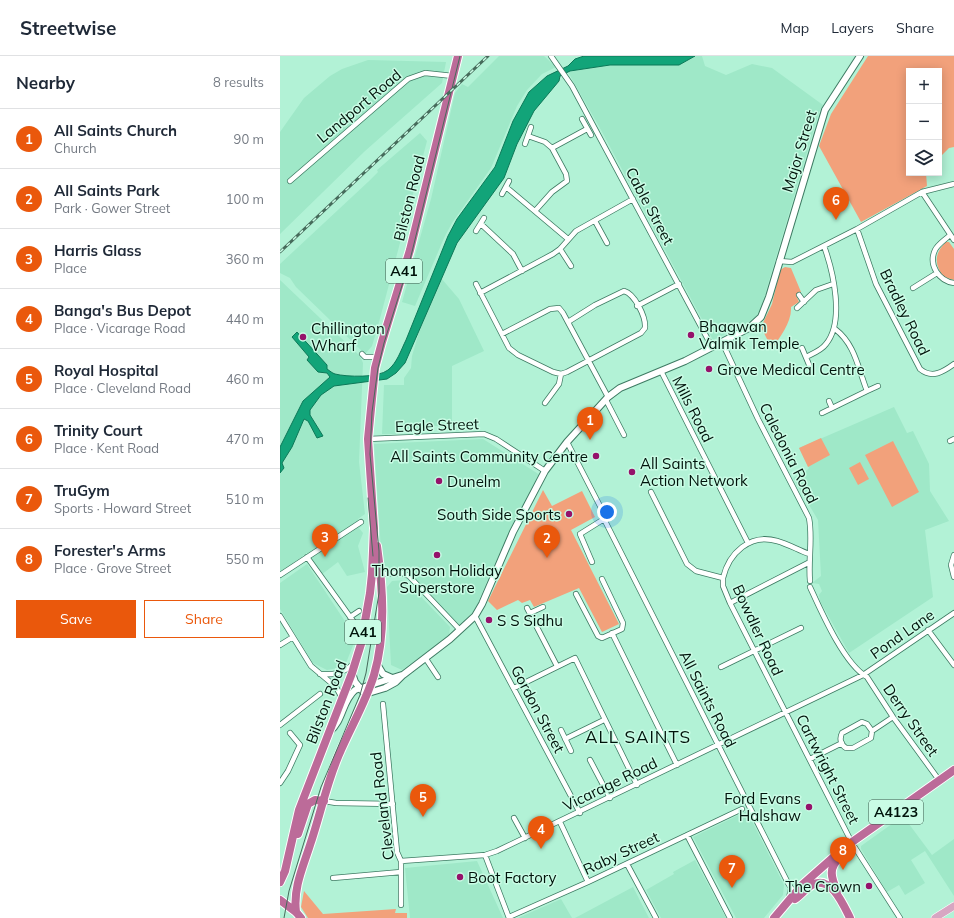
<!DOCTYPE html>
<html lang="en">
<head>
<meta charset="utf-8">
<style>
	body { margin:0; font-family:Mulish,sans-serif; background:#f2f2f3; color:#1f2937 }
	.controls { position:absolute; right:12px; top:12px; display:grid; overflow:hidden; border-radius:0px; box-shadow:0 2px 10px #0003 }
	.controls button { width:36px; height:36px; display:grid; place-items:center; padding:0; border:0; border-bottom:1px solid #e0e1e3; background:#fff; color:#1f2937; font:20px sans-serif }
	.you { position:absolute; left:327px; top:456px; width:14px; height:14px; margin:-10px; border:3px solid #fff; border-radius:50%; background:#1a73e8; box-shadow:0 0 0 6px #1a73e833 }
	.badge { display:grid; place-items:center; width:26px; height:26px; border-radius:50%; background:#ea580c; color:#fff; font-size:13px; font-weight:700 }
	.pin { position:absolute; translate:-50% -33px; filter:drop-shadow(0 1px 2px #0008) }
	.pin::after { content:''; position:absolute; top:21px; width:14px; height:12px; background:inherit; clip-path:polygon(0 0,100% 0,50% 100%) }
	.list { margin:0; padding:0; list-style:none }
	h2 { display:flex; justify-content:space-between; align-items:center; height:52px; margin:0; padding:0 16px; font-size:17px }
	h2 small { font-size:13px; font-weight:400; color:#747a83 }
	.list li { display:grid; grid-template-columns:26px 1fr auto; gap:12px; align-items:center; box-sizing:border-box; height:60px; padding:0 16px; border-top:1px solid #e0e1e3 }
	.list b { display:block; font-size:15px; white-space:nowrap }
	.list p { margin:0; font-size:13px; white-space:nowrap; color:#747a83 }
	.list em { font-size:13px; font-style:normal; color:#747a83 }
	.actions { display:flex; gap:8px; padding:12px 16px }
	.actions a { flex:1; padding:9px 0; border:1px solid #ea580c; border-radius:0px; text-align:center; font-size:14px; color:#ea580c }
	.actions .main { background:#ea580c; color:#fff }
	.icon { flex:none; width:22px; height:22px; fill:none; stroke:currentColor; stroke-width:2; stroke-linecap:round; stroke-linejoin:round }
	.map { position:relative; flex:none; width:674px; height:862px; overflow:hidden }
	header { display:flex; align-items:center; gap:24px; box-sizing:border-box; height:56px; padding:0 20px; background:#fff; border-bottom:1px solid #e0e1e3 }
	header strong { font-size:19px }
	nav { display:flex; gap:22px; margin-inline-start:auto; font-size:14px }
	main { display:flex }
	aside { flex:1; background:#fff }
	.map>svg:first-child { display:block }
	.built { fill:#9fe8c8 }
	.green { fill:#f2a17b }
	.water { fill:#12a479; stroke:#0d7858 }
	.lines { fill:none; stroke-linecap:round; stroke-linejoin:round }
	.street-casing { stroke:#3e7b63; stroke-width:6 }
	.secondary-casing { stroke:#3e7b63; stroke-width:8 }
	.primary-casing { stroke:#fff; stroke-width:8 }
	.highway-casing { stroke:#fff; stroke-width:10 }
	.street { stroke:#fff; stroke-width:4.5 }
	.secondary { stroke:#fff; stroke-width:6 }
	.primary { stroke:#d7a6c2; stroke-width:7 }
	.highway { stroke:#bc6b99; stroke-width:8 }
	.tram { stroke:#466b5b; stroke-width:1 }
	.rail-casing { stroke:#466b5b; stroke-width:3 }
	.rail { stroke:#c9fce5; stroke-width:1.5; stroke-dasharray:4.5; stroke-linecap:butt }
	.poi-dot { fill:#95126b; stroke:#c9fce5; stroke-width:1.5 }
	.labels { text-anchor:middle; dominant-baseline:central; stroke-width:3; stroke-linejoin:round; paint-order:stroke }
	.shield { fill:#c9fce5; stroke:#3c594c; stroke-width:1 }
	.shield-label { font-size:14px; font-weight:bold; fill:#00130b }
	.street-label { font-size:15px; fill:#00130b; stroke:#c9fce5 }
	.poi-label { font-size:15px; fill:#00130b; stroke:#c9fce5; text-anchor:start }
	.quarter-label { font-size:17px; letter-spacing:1px; fill:#00130b; stroke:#c9fce5 }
</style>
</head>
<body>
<header>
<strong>Streetwise</strong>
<nav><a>Map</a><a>Layers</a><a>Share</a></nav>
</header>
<main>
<aside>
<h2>Nearby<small>8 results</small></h2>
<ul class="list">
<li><span class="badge">1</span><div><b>All Saints Church</b><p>Church</p></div><em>90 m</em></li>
<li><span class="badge">2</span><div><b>All Saints Park</b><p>Park · Gower Street</p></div><em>100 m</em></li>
<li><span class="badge">3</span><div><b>Harris Glass</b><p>Place</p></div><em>360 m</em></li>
<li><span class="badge">4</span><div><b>Banga's Bus Depot</b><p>Place · Vicarage Road</p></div><em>440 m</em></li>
<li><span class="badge">5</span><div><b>Royal Hospital</b><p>Place · Cleveland Road</p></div><em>460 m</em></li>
<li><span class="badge">6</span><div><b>Trinity Court</b><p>Place · Kent Road</p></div><em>470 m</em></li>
<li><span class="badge">7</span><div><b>TruGym</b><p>Sports · Howard Street</p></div><em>510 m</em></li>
<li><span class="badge">8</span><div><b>Forester's Arms</b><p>Place · Grove Street</p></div><em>550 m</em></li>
</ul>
<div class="actions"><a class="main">Save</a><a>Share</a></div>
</aside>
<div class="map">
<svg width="674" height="862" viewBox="0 0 674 862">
	<rect width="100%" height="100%" fill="#b2f2d6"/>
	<path class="built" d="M219,0H264L276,11L262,18L247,34L237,50L211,112L172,167L164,182L135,250L122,246L151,143L175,37L182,28L188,31Z
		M415,0H422L425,10L446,19L472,8L492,12L543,49L539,56L481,252L473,265L433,284L321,74L288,16L330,9H399Z
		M88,4L166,6L162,27L85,95L0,178V76L24,42L50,20L62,13Z
		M140,77L147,85L98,270L92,290L86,297H84L16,231L10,222L0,217V208L88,126L98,116L97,114Z
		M161,222L179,243L204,295L172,310V370H142L139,373L119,375L116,378H102L104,329H124V322L131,312L132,300L139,276Z
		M0,224L80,300L83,307L79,406L85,458L78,463L82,470L79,472L83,477L78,490L85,516L67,520L58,506L41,519L27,497L0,516Z
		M614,351L627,377L633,375L649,408L650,435L669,465L645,474L653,541L569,597L540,545L539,539L542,535L539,528L532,527L541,520L538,464L513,422L525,416L529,412L519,392Z
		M203,383L260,419L212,513L195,554L179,569L127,515L108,514L102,509L94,388Z
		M27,508L76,582L66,607L58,612L47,614L33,607L0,553V527Z
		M125,524L170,571L169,580L122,614L111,609L107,531L112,525Z
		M467,755L504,829L503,839L484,862H456L413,781Z
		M623,760L652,799L674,783V840L645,795L631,804L645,827L625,839L619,829L607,836L581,793V790Z
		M415,804L446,862H381L366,834L394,818L393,816Z
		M197,805L223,862H130L125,812Z
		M353,831L369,862H295L310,854Z
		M281,843L292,862H238L256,854Z"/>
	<path class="green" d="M588,0H674V91L669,92L659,102V15H629V117H646L647,130L581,166L539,90L551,58Z
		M666,186H669L674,193V224L664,221C654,209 654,197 666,186Z
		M505,211L511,212L521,236L516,239L519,246L511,251C512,266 500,281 492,293L481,271L492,248L500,214Z
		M541,382L550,399L528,411L519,392Z
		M613,385L639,436L612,451L585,399Z
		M580,406L589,423L578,429L569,412Z
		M263,434L272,450L302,435L315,461L291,474L339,568L322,576L299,532L254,551L250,544L242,547L238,544L217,554L208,545Z
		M24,835L43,858L116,853L115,857H127V862H28L21,851Z"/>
	<path class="water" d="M304,0H415L399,9H330L290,15L280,20L279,25L254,55L237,88L224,122L177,187L125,307L116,317L107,323L54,330L41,339L30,354V359L43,380L37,382L28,365L24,363L12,391L2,407L4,412L0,417V391L23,345L50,321L47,317L38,316L27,304L29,301L12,281L17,276L47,309V313C50,315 52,317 55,318C67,321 98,322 108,314C117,307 121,294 126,284L168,180L177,163L215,111L233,65L249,36L267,20L288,10L295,3Z"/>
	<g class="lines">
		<g class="street-casing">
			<path id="street" d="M271,0L292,30L432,291
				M302,63L311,79
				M248,80L265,86L272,92L307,73
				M245,88L251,71
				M10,125L128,23L145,17L173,20
				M226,131L288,183
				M642,136L674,184
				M222,138L229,125
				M255,155L272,136L287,125L286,118L272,92
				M315,165L327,187
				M201,168L233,198L242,215
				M577,173L596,228L640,313C652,323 663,316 674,308
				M196,175L204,162
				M670,179C665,184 658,188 655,194C648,209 659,225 674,227
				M280,193L291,210
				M499,205L512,206L577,173L642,136L674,128
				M196,228L229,292L238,299L273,316L281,318L287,316L361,277L365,272C366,261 355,238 344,235L315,249L288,266
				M633,232L657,217
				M200,237L273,198L280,193L296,175L353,143
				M519,239L524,246
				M357,250L399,228
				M517,252L536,234L553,228
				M222,278L270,253L279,252L283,257L328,341
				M442,286L478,363L529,462C533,482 528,504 530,525
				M522,292L530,311
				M82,298L85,301H98
				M526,301C532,298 542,294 546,288C565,265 553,215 544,190
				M381,315L468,487
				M587,335L598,330
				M326,344L344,379
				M549,345L552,352
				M265,347L279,328L281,318
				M542,357L587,335C578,312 575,288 555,273
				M88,383L204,378L216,383L265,415
				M670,385L674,383
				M287,386L321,452
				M371,436L407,508L416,515L443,522V530L450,547L572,787L620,862
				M322,455L324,463L508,827L511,832L509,842
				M674,499L671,509L674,521
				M27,501L76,569
				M312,506L300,478L324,463
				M100,518L122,517L129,520L180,574
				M0,519L81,466
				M443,522C449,497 470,477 497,485C508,488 518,494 529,498
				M530,531C541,555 564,608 587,621L613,661L659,724
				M296,538L318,580L322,582L342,573L343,567L322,523
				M450,547L528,507
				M247,552L277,610
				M250,557L263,551
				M0,560L31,610L56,631L62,642
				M195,560L300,757
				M70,561L79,555
				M648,574L674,609
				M332,577L397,709
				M0,589L13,581
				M146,603L158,621
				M441,611L521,572
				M40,618C53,619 63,618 73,608
				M234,632L295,602L357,729
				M103,648L117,796L121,805V849
				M0,669L40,638
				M281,674L291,695
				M592,675L587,668L582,666L562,677C559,683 561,689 566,692H573L591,682L592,675L613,661
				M285,683L324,664
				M530,703L562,687
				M310,704L330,742
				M0,727L8,715L20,689L10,677
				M44,745L56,747L113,748
				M234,762L245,782
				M280,766L308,826
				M407,779L450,862
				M205,799L229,862
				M121,805L205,799L217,795L583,619L674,557
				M347,808L376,862
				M53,822L121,816
				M229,861L308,826L462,753"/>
		</g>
		<g class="secondary-casing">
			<path id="secondary" d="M97,608L103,618L112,622
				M72,617L75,626L85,638L105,632L116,626L123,619L170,583L195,560L202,548L233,476L265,415L287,386L328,341L340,332L405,305L469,272L481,261L489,241L545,54L580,0
				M50,675C63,665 62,645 75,634L122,619"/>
		</g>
		<g class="primary-casing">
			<path id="primary" d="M655,862L674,850"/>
		</g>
		<g class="highway-casing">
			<path id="highway" d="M18,778L28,748L35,744L44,745
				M0,826L5,815L19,754L72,617L81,588L90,537L92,518L94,472L88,383L95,312L102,286L130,194L178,0
				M557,835C551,821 548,812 560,801
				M515,843C521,839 526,832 532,829C551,818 564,850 570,862
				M0,844L16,856L21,862
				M16,856C13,832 23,811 30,789C41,757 47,724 61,694C72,669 86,645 94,619C106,578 103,533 97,490
				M494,862L522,829L565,791L674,714"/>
		</g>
		<use href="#street" class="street"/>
		<use href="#secondary" class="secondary"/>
		<use href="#primary" class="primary"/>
		<use href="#highway" class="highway"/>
		<path class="tram" d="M88,442L93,500
			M4,862L9,835L41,731L80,639L86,617L99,537V495L90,398L92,356L98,312L104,287L130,204L180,0"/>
		<g class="rail-casing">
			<path id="rail" d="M0,196L208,0"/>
		</g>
		<use href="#rail" class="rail"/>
	</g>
	<g class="poi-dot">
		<circle cx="411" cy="279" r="4"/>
		<circle cx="23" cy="281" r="4"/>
		<circle cx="429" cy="313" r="4"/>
		<circle cx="316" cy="400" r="4"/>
		<circle cx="352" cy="416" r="4"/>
		<circle cx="159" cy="425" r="4"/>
		<circle cx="289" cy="458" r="4"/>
		<circle cx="157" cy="499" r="4"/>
		<circle cx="209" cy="564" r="4"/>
		<circle cx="529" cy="751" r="4"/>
		<circle cx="180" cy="821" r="4"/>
		<circle cx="589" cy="830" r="4"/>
	</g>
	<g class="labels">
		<g class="shield">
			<rect x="106" y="203" width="36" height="24" rx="3"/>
			<rect x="65" y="564" width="36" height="24" rx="3"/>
			<rect x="589" y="744" width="54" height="24" rx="3"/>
		</g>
		<g class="shield-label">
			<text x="124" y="215">A41</text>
			<text x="83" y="576">A41</text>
			<text x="616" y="756">A4123</text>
		</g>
		<g class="street-label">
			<text transform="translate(79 50) rotate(-40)">Landport Road</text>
			<text transform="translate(519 95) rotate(-73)">Major Street</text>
			<text transform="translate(129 142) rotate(-76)">Bilston Road</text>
			<text transform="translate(370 150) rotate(62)">Cable Street</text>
			<text transform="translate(625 256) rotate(64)">Bradley Road</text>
			<text transform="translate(413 353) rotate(63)">Mills Road</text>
			<text transform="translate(157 369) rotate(-2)">Eagle Street</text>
			<text transform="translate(509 397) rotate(63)">Caledonia Road</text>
			<text transform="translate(478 574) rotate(65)">Bowdler Road</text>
			<text transform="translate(622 578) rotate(-35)">Pond Lane</text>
			<text transform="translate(428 643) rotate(63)">All Saints Road</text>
			<text transform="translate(46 646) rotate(-69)">Bilston Road</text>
			<text transform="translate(258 653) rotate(62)">Gordon Street</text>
			<text transform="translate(631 664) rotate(55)">Derry Street</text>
			<text transform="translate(548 713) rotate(63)">Cartwright Street</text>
			<text transform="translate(330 728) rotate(-26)">Vicarage Road</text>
			<text transform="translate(102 750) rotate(-97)">Cleveland Road</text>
			<text transform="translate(341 797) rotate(-25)">Raby Street</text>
		</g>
		<g class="poi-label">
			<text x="419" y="270">Bhagwan<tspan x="419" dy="17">Valmik Temple</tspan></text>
			<text x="31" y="272">Chillington<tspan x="31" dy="17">Wharf</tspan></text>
			<text x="437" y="313">Grove Medical Centre</text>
			<text x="308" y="400" text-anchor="end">All Saints Community Centre</text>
			<text x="360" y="407">All Saints<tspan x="360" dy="17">Action Network</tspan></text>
			<text x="167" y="425">Dunelm</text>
			<text x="281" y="458" text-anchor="end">South Side Sports</text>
			<text x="157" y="514" text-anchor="middle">Thompson Holiday<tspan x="157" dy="17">Superstore</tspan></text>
			<text x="217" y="564">S S Sidhu</text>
			<text x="521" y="742" text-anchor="end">Ford Evans<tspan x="521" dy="17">Halshaw</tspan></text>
			<text x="188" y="821">Boot Factory</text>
			<text x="581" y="830" text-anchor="end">The Crown</text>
		</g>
		<g class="quarter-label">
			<text x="358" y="680">ALL SAINTS</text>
		</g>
	</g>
</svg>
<div class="controls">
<button>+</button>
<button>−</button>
<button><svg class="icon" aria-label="layers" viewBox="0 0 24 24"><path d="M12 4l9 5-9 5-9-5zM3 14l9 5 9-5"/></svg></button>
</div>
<div class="you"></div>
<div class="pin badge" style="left:310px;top:384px">1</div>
<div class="pin badge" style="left:267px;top:502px">2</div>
<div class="pin badge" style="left:45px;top:501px">3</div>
<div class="pin badge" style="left:261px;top:793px">4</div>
<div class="pin badge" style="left:143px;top:761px">5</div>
<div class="pin badge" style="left:556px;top:164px">6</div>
<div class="pin badge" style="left:452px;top:832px">7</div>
<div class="pin badge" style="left:563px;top:814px">8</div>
</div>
</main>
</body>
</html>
